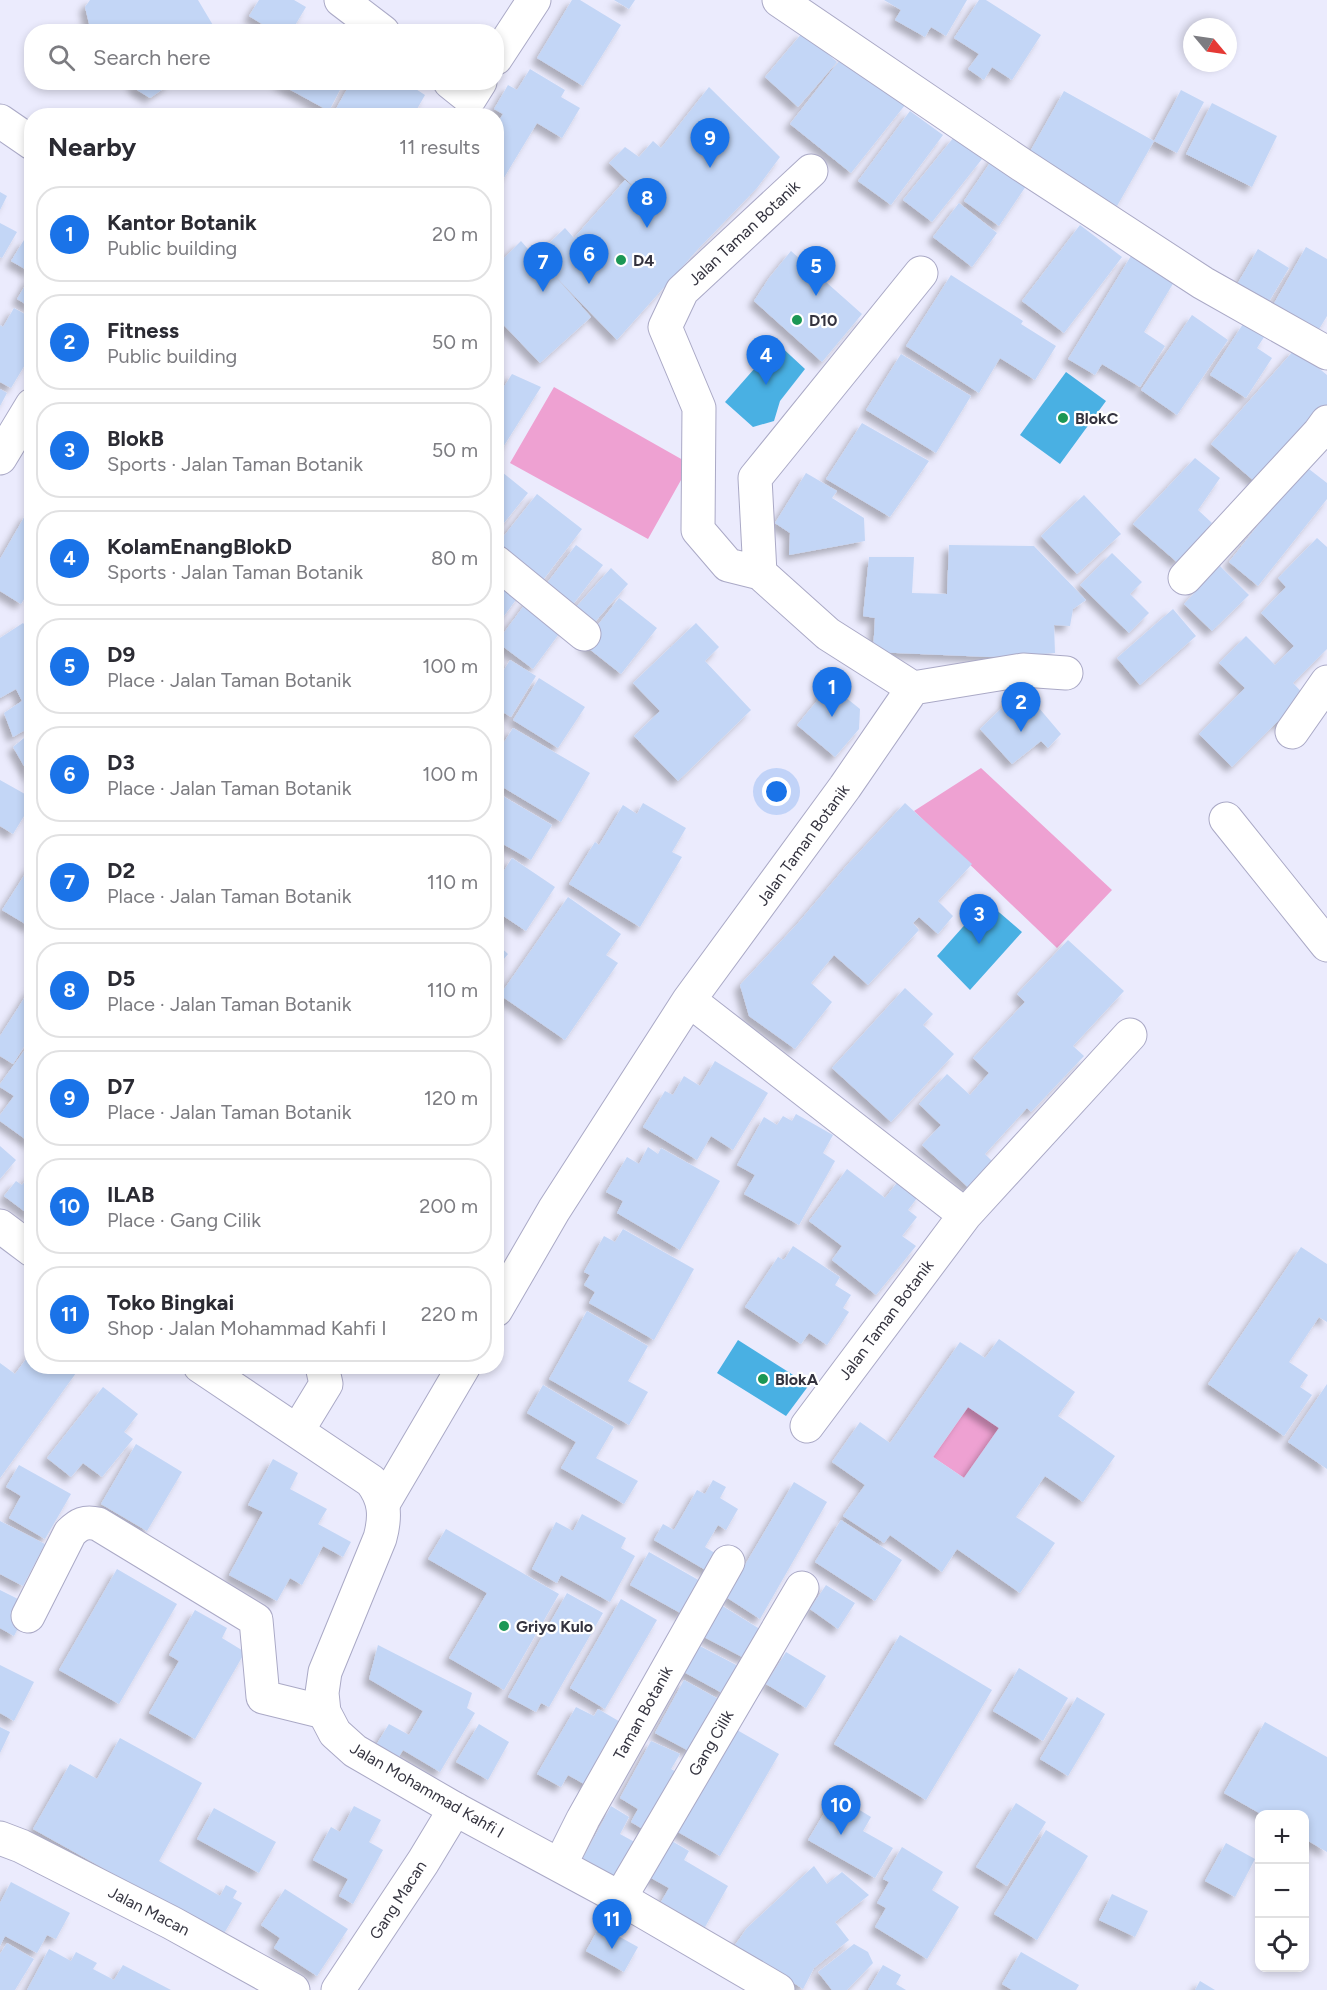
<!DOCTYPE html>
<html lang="en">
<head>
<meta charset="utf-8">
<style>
	body { margin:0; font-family:Figtree,sans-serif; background:#f2f2f3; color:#2b2b33 }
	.controls { position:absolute; right:18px; bottom:18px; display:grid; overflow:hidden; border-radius:12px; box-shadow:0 3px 9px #0003 }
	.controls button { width:54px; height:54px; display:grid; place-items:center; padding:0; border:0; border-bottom:2px solid #e1e1e2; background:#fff; color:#2b2b33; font:30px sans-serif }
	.compass { position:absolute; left:1183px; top:18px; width:54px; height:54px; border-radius:50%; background:#fff; box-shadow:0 3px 9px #0003; rotate:119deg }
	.you { position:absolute; left:777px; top:792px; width:21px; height:21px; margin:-15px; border:4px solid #fff; border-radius:50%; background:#1a73e8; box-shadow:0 0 0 9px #1a73e833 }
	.badge { display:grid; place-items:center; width:39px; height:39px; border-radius:50%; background:#1a73e8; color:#fff; font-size:20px; font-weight:700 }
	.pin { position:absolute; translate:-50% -50px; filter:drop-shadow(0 2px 3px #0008) }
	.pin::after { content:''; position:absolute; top:32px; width:21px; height:18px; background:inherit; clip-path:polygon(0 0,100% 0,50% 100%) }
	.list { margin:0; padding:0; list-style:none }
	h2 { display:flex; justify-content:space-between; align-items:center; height:78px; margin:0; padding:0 24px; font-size:26px }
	h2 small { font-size:20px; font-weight:400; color:#7c7c81 }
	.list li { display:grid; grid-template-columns:39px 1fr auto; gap:18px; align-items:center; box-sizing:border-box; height:96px; margin:0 12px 12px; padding:0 12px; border:2px solid #e1e1e2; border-radius:24px }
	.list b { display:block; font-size:22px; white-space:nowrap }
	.list p { margin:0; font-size:20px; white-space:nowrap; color:#7c7c81 }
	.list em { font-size:20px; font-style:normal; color:#7c7c81 }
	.icon { flex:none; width:33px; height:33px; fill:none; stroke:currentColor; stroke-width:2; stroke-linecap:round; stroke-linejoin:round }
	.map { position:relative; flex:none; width:1327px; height:1990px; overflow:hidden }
	.search { position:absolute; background:#fff; box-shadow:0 3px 9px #0003; left:24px; top:24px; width:480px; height:66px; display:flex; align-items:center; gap:15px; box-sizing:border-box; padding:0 21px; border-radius:24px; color:#7c7c81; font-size:22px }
	.panel { position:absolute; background:#fff; box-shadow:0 3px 9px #0003; left:24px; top:108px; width:480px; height:1266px; border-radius:24px }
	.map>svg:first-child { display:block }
	.green { fill:#eea1d2 }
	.water { fill:#49b0e3 }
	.building { fill:#c3d6f6; fill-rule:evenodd; filter:url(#shadow) }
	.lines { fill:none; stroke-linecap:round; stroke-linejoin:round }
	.minor-casing { stroke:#aaa9c6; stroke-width:35 }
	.major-casing { stroke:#aaa9c6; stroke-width:35 }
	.minor { stroke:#fff; stroke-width:33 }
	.major { stroke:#fff; stroke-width:33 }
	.poi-dot { fill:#1b9755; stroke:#fff; stroke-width:2 }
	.labels { text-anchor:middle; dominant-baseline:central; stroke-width:4.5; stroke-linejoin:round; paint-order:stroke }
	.street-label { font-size:16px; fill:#34333f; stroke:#fff }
	.poi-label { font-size:16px; font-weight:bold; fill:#34333f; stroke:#fff; text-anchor:start }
</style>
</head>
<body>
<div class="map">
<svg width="1327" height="1990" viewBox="0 0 1327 1990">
	<defs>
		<filter id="shadow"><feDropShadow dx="-5.5" dy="5.5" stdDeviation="3" flood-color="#0004"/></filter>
	</defs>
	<rect width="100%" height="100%" fill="#ebebfd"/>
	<path class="green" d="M554,387L690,464L648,539L510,463Z
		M981,768L1112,890L1057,948L914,811Z
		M968,1407L999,1428L964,1478L933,1457Z"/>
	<path class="water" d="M777,343L805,369L780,401L774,421L753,427L725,402Z
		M1066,372L1106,401L1060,464L1020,435Z
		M986,901L1022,932L970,990L937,956Z
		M738,1340L809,1385L786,1416L717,1373Z"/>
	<path class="building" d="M90,0H198L217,32H91L85,7Z
		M259,0H294L306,7L291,32H275L249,16Z
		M572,0H580L621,25L583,86L537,58Z
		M614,0H635L629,9Z
		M884,0H967L946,36L931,27L925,37L895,20L901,10Z
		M979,0H986L1041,35L1012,80L992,67L984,80L968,69L979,54L954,38Z
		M803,32L837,62L798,107L765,77Z
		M843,56L905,105L851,173L790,124Z
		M530,69L565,90L561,97L580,108L562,138L537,123L502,181L496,178V125L503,114L494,109L508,85L517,90Z
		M131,82H173L150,98L137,90Z
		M276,82H344L329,111Z
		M351,82H405L425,95L413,116H332Z
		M709,87L780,157L757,188L699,248L617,340L554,275L591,317L540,363L496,317V266L521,241L535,257L565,228L574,238L625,180L668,219L609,163L625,147L639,157L653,141L661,148Z
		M1181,90L1204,102L1177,153L1154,141Z
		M1064,91L1154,141L1117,206L1027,157Z
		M1212,103L1277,136L1252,187L1186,154Z
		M910,111L943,135L891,205L858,181Z
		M954,137L982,159L932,222L903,200Z
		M996,154L1026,186L999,226L964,201Z
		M0,192L7,196L0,210Z
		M959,203L997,233L972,267L933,237Z
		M0,223L17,232L2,258L0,257Z
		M1080,225L1122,257L1064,333L1022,301Z
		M24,240L32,244V273L11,261Z
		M1306,247L1327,259V316L1313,339L1268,314Z
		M1258,249L1289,268L1261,315L1230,296Z
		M791,251L862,314L822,362L754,301L769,278Z
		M1131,256L1174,282L1144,332L1165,346L1140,387L1102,364L1095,375L1068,359Z
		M32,274V308L17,299Z
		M951,275L1023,321L1021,324L1056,346L1035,380L1000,358L979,393L906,346Z
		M14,308L32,318V353L11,388L0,382V325L3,327Z
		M1192,315L1228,340L1177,415L1141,390Z
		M1243,324L1264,337L1257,348L1272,358L1246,398L1210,375Z
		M1295,349L1327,375V405L1261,487L1211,444Z
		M901,354L971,396L936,453L866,410Z
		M512,374L541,387L500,452L496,450V399Z
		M0,389L7,393L0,406Z
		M862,423L929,461L890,517L826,479Z
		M1195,458L1220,478L1198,510L1212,523L1178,563L1133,524Z
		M1305,466L1327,483V499L1258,586L1229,562Z
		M502,472L528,493L496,533V480Z
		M806,473L837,491L832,498L864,518L865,541L789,555L790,533L775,523Z
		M537,494L582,529L540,584L496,551V546Z
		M1084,495L1121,534L1077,574L1041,536Z
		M26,514L32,517V586L21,604L0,591V559Z
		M1317,538L1327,547V649L1293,683L1311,702L1285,728L1278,721L1232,767L1199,734L1245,688L1219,663L1246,636L1275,665L1294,646L1261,613L1286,587L1278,578Z
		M576,545L603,565L568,611L541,591Z
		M949,545L1034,546L1086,600L1073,609L1070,626L1054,625L1055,653L989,657L873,652L875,618L863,616L869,557H914L912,593L947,594Z
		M1112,553L1142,582L1130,594L1149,613L1129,633L1080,585Z
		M1220,566L1249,595L1212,631L1184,604Z
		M611,568L628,584L587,631L569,615Z
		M496,571L523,590L496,627Z
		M531,596L567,623L533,669L497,642Z
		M619,598L657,628L621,674L583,644Z
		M1173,609L1196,636L1140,685L1117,658Z
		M23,623L32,633V726L13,737L4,713L22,701L16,689L0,698V638Z
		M696,623L719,647L705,661L751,710L678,781L634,736L660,711L633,683Z
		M510,660L536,676L511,717L496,708V683Z
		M539,678L585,707L558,748L513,720Z
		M830,685L860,709L859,729L835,757L797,725Z
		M1011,699L1033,701L1061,734L1048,748L1041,741L1012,764L980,729Z
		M513,728L590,773L561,822L496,783V749L499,750Z
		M24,738L32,746V780L13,747Z
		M0,780L32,798V803L13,834L0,826Z
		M496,792L552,825L531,860L496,840Z
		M643,803L686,828L672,852L682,857L640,927L569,884L595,842L599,845L623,805L637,814Z
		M905,803L972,864L938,901L953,916L938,934L919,917L913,923L919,930L868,985L834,955L811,983L832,1002L795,1049L749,1016L740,985L798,923L848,864Z
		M512,858L555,887L526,931L496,911V883Z
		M32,863V928L2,910Z
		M568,897L621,934L606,955L618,963L565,1040L500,995Z
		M1068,940L1124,991L1073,1046L1084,1056L1031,1112L1027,1108L985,1154L995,1164L971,1190L922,1145L941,1125L919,1104L947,1074L970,1095L989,1073L973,1058L1025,1002L1017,994Z
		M496,943L508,954L496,969Z
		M32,986V1034L13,1064L0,1056V1036Z
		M905,988L933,1014L923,1025L954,1054L891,1122L832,1068Z
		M32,1040V1144L0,1121V1115L14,1096L0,1087V1084Z
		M715,1061L768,1093L733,1150L711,1136L697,1160L643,1127L665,1091L673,1095L684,1076L700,1086Z
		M796,1114L833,1135L823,1153L835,1161L799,1225L744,1194L755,1175L737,1165L764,1117L777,1125L783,1116L792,1121Z
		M0,1146L16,1160L0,1179Z
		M648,1147L658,1154L661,1148L720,1181L680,1250L617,1213L623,1201L606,1192L627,1157L639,1164Z
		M847,1169L885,1198L900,1179L920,1194L908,1210L917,1217L902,1236L916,1246L876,1295L832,1260L842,1246L809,1221Z
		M32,1173V1217L4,1196L16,1181L22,1185Z
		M623,1229L694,1269L654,1340L589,1303L595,1292L584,1285L590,1275L584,1272L604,1236L615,1242Z
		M793,1246L840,1277L835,1285L851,1295L843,1308L849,1312L827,1345L809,1333L801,1344L745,1307L778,1257L784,1260Z
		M1301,1247L1327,1264V1322L1319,1317L1289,1362L1308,1375L1300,1387L1312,1395L1284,1436L1208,1384Z
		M587,1311L648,1346L628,1381L648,1392L629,1425L549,1379Z
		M999,1339L1075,1392L1058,1416L1115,1456L1083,1502L1045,1476L1016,1517L1055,1543L1020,1593L957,1549L942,1572L890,1535L884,1543L843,1516L865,1485L832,1462L860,1422L890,1443L960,1342L985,1358ZM968,1407L999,1428L964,1478L933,1457Z
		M32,1351V1366H67L76,1373L0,1478V1363L15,1374Z
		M1327,1384V1469L1288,1442Z
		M543,1385L614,1427L596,1458L638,1481L624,1504L561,1468L576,1442L527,1413Z
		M103,1387L138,1414L124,1432L133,1439L102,1477L83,1463L71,1477L47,1458Z
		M136,1444L182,1472L147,1531L101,1504Z
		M273,1459L298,1473L290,1489L327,1509L318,1524L351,1542L343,1557L323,1546L302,1585L290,1578L277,1601L229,1575L263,1512L248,1505Z
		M19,1465L71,1494L45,1539L9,1518L21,1496L6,1487Z
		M713,1480L726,1487L720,1498L738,1509L726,1530L718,1525L705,1547L723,1558L714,1575L654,1540L663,1524L674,1530L697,1490L705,1494Z
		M794,1482L827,1502L760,1619L726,1597Z
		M582,1514L626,1538L621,1548L635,1556L610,1602L561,1575L557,1583L532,1569L556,1522L573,1531Z
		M841,1520L902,1560L875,1601L815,1562Z
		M0,1521L45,1544L23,1586L0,1574Z
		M446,1529L559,1594L504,1690L449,1658L487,1593L428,1559Z
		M649,1552L702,1582L684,1615L630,1585Z
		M117,1569L177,1604L119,1704L59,1670Z
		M826,1585L855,1603L838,1629L810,1609Z
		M0,1590L30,1605L14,1636L0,1628Z
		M567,1593L603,1613L549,1707L541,1703L536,1712L508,1697Z
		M621,1599L657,1620L605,1709L570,1688Z
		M721,1605L763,1631L746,1659L702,1636Z
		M195,1610L227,1628L222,1638L245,1652L195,1739L149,1713L179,1661L169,1655Z
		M900,1635L992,1690L926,1800L834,1744Z
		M378,1645L472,1693L467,1708L475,1713L440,1772L403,1750L395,1763L373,1750L389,1724L409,1735L423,1711L369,1679Z
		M698,1645L740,1667L724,1694L682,1671Z
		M786,1652L826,1676L806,1708L766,1684Z
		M0,1665L34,1682L14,1721L0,1713Z
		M1019,1668L1068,1698L1043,1741L993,1711Z
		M684,1680L720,1700L691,1752L655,1733Z
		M1077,1697L1105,1714L1068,1776L1040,1759Z
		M576,1707L594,1716L598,1709L629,1727L593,1789L568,1775L561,1787L537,1774Z
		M1265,1722L1327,1757V1852L1305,1839L1304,1814H1261L1224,1793Z
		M479,1724L509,1742L488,1780L456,1762Z
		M730,1726L779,1754L720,1856L671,1828Z
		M0,1727L10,1732L0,1753Z
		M120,1738L202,1783L159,1861L220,1896L226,1885L237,1891L233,1898L242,1903L223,1935L33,1829L70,1764L97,1779Z
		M651,1741L680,1754L671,1769L685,1777L651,1834L631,1822L638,1809L620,1798Z
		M835,1795L871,1817L863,1831L893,1848L875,1878L808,1840Z
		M1016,1803L1046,1822L1007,1886L976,1867Z
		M354,1806L381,1820L369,1842L383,1850L353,1904L339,1896L348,1879L313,1860L331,1827L340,1832Z
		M611,1806L629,1817L620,1834L640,1845L620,1881L581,1862Z
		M214,1808L276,1842L259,1873L197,1839Z
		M1046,1830L1088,1856L1037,1940L994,1914Z
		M665,1837L689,1851L684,1860L728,1886L705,1927L661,1902L669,1888L644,1874Z
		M1226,1843L1255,1859L1235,1897L1205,1881Z
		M902,1847L943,1872L932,1890L959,1907L927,1959L875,1927L886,1908L877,1903L889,1882L883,1879Z
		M814,1866L827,1884L842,1872L869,1895L835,1922L849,1940L814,1968L803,1989L735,1945L747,1928Z
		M11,1882L70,1913L56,1939L47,1935L37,1953L5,1936L0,1946V1903Z
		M285,1889L348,1929L317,1976L274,1948L280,1938L261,1925Z
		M1112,1894L1148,1911L1135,1937L1099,1920Z
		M600,1926L638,1947L624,1972L586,1951Z
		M7,1943L34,1959L15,1990H0V1954Z
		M854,1944L868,1952L873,1963L847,1990H832L818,1972Z
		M49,1949L71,1961L76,1952L97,1963L93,1969L114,1980L123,1965L171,1990H27Z
		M1021,1952L1079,1985L1076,1990H1012L1002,1984Z
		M883,1965L901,1975L896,1984L906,1990H868Z
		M1200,1981L1215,1990H1195Z"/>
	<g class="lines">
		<g class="minor-casing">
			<path id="minor" d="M341,0L383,32
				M779,0L1022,165L1203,283L1327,353
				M496,58L534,0
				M450,82L470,98L480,82
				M0,121L32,143
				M811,171L682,291L665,327L699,408L698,530L728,565L760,573L828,634L913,688
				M0,458L32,405
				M496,562L584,634
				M760,573L755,478L921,273
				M1185,578L1319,433L1327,422
				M1292,732L1327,682
				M1226,819L1327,945
				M689,1000L965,1215
				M496,1310L554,1210L689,1000L845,787L913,688L1023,670L1066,673
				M807,1426L965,1215L1130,1035
				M298,1430L326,1384L322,1366
				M383,1504L464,1366
				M28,1616L70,1533C79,1524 85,1521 98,1524L256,1620L263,1697L324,1712
				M0,1838L21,1846L172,1923L293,1990
				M560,1865L583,1819L728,1562
				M620,1898L802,1588
				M338,1990L423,1862L455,1809"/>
		</g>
		<g class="major-casing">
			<path id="major" d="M0,1226L32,1250
				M200,1366L371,1481C385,1499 386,1516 380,1538L325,1672L322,1693L324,1712L335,1733L355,1751L455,1809L620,1898L778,1990"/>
		</g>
		<use href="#minor" class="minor"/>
		<use href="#major" class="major"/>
	</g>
	<g class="poi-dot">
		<circle cx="621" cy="260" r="6"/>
		<circle cx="797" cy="320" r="6"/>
		<circle cx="1063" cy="418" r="6"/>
		<circle cx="763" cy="1379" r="6"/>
		<circle cx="504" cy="1626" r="6"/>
	</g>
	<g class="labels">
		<g class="street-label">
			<text transform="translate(744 233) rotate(-43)">Jalan Taman Botanik</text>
			<text transform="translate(803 845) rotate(-54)">Jalan Taman Botanik</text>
			<text transform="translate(886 1320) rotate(-53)">Jalan Taman Botanik</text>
			<text transform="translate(643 1713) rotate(-61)">Taman Botanik</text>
			<text transform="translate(711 1743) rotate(-60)">Gang Cilik</text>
			<text transform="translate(427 1790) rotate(30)">Jalan Mohammad Kahfi I</text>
			<text transform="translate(398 1900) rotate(-57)">Gang Macan</text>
			<text transform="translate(149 1911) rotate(27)">Jalan Macan</text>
		</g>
		<g class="poi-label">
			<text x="633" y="260">D4</text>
			<text x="809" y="320">D10</text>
			<text x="1075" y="418">BlokC</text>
			<text x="775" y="1379">BlokA</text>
			<text x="516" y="1626">Griyo Kulo</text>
		</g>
	</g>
</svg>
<div class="controls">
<button>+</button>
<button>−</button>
<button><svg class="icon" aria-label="locate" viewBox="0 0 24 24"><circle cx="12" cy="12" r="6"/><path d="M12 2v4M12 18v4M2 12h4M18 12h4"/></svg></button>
</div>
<svg class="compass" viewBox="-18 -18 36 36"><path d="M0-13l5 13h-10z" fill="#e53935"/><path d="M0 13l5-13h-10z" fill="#7c7c81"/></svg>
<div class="you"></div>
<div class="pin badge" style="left:832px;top:717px">1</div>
<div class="pin badge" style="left:1021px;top:732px">2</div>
<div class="pin badge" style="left:979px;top:944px">3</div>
<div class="pin badge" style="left:766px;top:385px">4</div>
<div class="pin badge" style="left:816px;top:296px">5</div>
<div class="pin badge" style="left:589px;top:284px">6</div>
<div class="pin badge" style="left:543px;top:292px">7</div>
<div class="pin badge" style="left:647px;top:228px">8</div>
<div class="pin badge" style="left:710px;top:168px">9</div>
<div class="pin badge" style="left:841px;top:1835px">10</div>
<div class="pin badge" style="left:612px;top:1949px">11</div>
<div class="search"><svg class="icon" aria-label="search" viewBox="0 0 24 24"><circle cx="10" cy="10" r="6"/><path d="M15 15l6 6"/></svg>Search here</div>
<section class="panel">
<h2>Nearby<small>11 results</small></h2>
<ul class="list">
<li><span class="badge">1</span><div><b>Kantor Botanik</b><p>Public building</p></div><em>20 m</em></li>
<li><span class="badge">2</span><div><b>Fitness</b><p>Public building</p></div><em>50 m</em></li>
<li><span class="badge">3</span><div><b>BlokB</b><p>Sports · Jalan Taman Botanik</p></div><em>50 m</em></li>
<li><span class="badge">4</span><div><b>KolamEnangBlokD</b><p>Sports · Jalan Taman Botanik</p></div><em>80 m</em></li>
<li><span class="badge">5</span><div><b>D9</b><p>Place · Jalan Taman Botanik</p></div><em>100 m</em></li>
<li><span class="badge">6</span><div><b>D3</b><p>Place · Jalan Taman Botanik</p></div><em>100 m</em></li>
<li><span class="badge">7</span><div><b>D2</b><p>Place · Jalan Taman Botanik</p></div><em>110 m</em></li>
<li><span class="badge">8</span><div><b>D5</b><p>Place · Jalan Taman Botanik</p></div><em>110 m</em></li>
<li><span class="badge">9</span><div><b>D7</b><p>Place · Jalan Taman Botanik</p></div><em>120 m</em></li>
<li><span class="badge">10</span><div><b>ILAB</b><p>Place · Gang Cilik</p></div><em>200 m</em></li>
<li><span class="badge">11</span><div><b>Toko Bingkai</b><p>Shop · Jalan Mohammad Kahfi I</p></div><em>220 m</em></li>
</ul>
</section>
</div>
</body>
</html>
